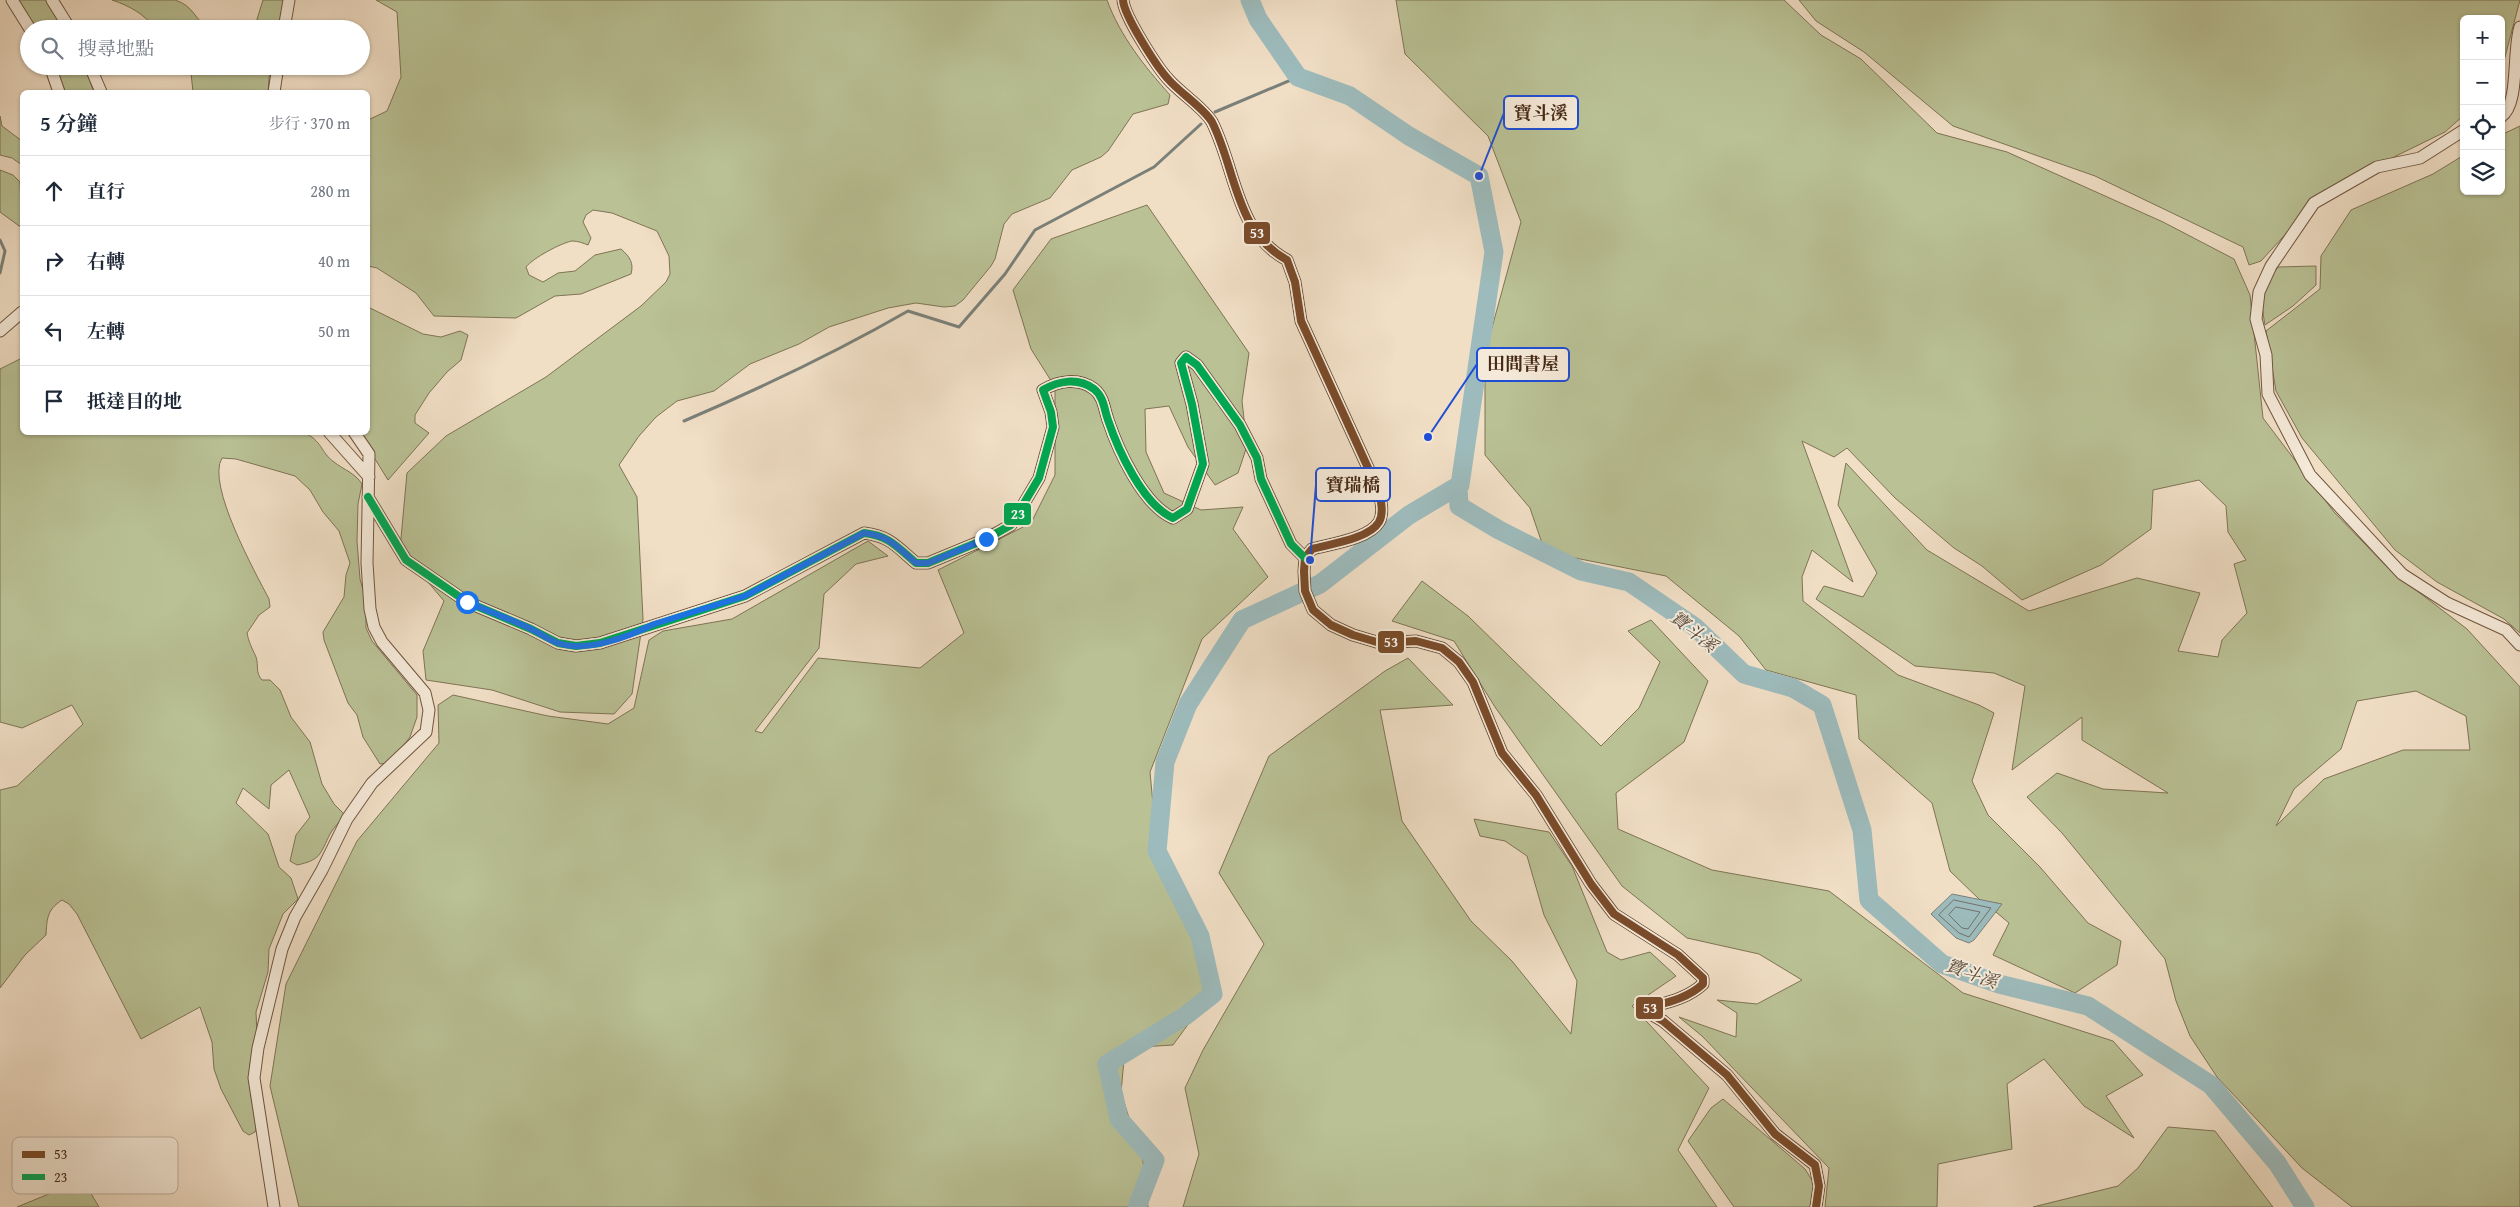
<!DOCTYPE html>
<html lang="zh-TW">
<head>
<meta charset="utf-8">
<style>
	body { margin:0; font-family:"Gentium Book Plus","Noto Serif TC",serif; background:#f6f6f7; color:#1f2937 }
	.controls { position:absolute; right:15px; top:15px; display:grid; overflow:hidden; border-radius:8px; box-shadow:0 1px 4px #0004 }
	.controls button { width:45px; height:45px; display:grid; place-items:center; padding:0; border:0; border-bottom:1px solid #e0e1e3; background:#fff; color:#1f2937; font:25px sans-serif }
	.stop { position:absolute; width:15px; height:15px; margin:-11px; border:4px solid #1a73e8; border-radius:50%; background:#fff }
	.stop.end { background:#1a73e8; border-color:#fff; box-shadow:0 1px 5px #0008 }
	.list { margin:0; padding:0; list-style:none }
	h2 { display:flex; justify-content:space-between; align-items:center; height:65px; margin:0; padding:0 20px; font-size:21px }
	h2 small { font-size:16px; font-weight:400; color:#747a83 }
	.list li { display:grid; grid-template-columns:32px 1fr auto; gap:15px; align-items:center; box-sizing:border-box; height:70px; padding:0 20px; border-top:1px solid #e0e1e3 }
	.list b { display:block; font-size:19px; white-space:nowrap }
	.list em { font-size:16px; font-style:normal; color:#747a83 }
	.icon { flex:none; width:28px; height:28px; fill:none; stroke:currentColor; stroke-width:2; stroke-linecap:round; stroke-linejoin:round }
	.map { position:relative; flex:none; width:2520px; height:1207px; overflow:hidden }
	.search { position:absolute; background:#fff; box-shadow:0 1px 4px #0004; left:20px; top:20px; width:350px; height:55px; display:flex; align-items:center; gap:12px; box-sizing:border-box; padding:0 18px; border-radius:28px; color:#747a83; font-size:19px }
	.panel { position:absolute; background:#fff; box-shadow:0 1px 4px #0004; left:20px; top:90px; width:350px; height:345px; border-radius:8px }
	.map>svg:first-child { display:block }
	.green { fill:#b9c195; stroke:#7f7454; fill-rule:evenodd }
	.water { fill:#9dbbbc; stroke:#7a8079 }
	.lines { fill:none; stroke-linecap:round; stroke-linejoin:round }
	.shore { stroke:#717168; stroke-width:1 }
	.stream { stroke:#7a8079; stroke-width:3 }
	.river { stroke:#9dbbbc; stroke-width:19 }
	.minor-casing { stroke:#705540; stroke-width:13 }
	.minor { stroke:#f5ead9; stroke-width:11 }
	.bus-1-casing { stroke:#f5ead9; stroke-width:11 }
	.bus-2-casing { stroke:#f5ead9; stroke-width:11 }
	.bus-1 { stroke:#7a4b2a; stroke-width:8 }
	.bus-2 { stroke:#00a651; stroke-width:8 }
	.route { stroke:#1a73e8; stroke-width:6 }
	.labels { text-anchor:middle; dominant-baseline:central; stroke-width:4; stroke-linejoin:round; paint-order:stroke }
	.water-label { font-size:18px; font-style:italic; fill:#5b4c3e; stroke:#f5ead9 }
	.key { fill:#f5ead9; stroke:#c0b09e; stroke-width:1 }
	.key-label { font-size:14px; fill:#452714 }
	.leader { fill:none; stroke:#1d4ed8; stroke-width:2 }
	.callout-dot { fill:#1d4ed8; stroke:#f5ead9; stroke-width:2 }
	.callout { fill:#f5ead9; stroke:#1d4ed8; stroke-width:2 }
	.callout-label { font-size:18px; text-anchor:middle; font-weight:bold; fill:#452714 }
	.line-badge { stroke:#f5ead9; stroke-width:2 }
	.badge-label { font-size:14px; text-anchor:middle; font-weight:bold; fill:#fff }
</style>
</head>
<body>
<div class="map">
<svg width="2520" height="1207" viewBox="0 0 2520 1207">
	<rect width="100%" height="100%" fill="#f0dec5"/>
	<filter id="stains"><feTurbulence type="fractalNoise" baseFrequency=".004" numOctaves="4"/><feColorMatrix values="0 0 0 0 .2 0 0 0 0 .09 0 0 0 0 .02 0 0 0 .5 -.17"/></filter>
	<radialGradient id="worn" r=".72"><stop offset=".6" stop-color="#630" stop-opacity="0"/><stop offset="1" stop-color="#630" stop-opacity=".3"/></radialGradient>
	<path class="green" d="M15,0H46L67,29H30Z
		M112,0H175C194,6 194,19 209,29H156C144,14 130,6 112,0Z
		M263,0H285L278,29H254Z
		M376,0H1107C1120,36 1145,67 1170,95L1168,104L1133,114L1108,151L1101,157L1072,170L1050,198L1012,214L1004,224L995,259L991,266L963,300L955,306L944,307L916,303L888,308L829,327L799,344L750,364L714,391L677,401L656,417L639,436L619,465L637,497L643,619L632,694L614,714L560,712L492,690L426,680L423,651L444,601L400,549L407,473L446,436L546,377L641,306L666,282L670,274L669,256L657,231L612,213L593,210L586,215L583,222L591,238L588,245C583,243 578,241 572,241C561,243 533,258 526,267L529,275L543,282L558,273L575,271L595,255L621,249C630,257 634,263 631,274L581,294L555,296L516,318L434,316L416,293L377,268L368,266V120L387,111L401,77L397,12Z
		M1396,0H1784L1821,35L1861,59L1937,133L2007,152L2163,222L2234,259L2250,295L2263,418L2334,512L2391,571L2467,629L2520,687V1207H2352L2302,1168L2217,1077L2190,1036L2176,1001L2165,959L2062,833L2027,797L2057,773L2103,789L2168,793L2082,740V717L2012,770L2025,686L1994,673L1915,666L1816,599L1824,586L1863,597L1877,573L1838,505L1846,463L1927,550L2029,611L2137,578L2200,593L2178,651L2218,657L2222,640L2247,613L2234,564L2246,560L2228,532L2226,506L2199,480L2153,490L2151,529L2101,565L2022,600L1982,566L1954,548L1895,498L1847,448L1834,457L1802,441L1853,582L1812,550L1802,577L1803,601L1898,675L1979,705L1994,713L1972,781L1988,815L2040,867L2088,923L2121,941L2117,965L2075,993L1993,955L2009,923L1996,912L2001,904L1980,900L1950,871L1932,803L1859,739L1856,695L1766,670L1739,636L1666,576L1545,552L1530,508L1485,455V353L1521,222L1488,136L1405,54ZM2416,691L2466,716L2470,750H2403L2324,779L2276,826L2294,789L2341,749L2357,701Z
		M1799,0H2520L2501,72V19H2464V115L2445,132L2394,157L2315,202L2261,261L2249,265L2243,247L2095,176L1953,126L1864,52L1816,21Z
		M50,66H84L94,92H59Z
		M188,66H270L268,92H193L191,73Z
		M0,116L2,126L22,141V165L12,158L0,155Z
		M2520,126V633L2504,619L2437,582L2395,550L2302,438L2276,391L2266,331L2320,289L2321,256L2351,210L2433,174L2464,155V191H2501V135Z
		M0,170L13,175L20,182L22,228L0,212Z
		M1147,205L1249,353L1242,401L1247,446L1238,473L1215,485L1188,447L1169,406L1145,409L1146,452L1164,493L1201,510L1243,507L1233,529L1268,577L1202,639L1150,772L1157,847L1188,915L1214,989L1173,1045L1125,1048L1121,1093L1143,1161L1148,1207H299L270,1086L286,984L357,841L439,743L438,705L453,695L548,716L608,724L634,708L649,640L663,631L732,619L868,541L888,556L856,564L824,594L819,648L755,731L762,733L818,658L920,668L964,633L938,570L1031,523L1055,475V387L1031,349L1013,290L1051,239Z
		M2316,266V285L2293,306L2265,325C2260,297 2260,290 2278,267Z
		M368,307L423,334L441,337L460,331L468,335L461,360L447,372L429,393L415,415V423L429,433L388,480L359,433L368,432Z
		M22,358V432H303C323,441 320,452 334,462C344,470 355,473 362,484L358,504L357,541L360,579L366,600V628L372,641L417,695V717L410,737L397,754L387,763L380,764L363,737L357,715L348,703L324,640L323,632L344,597L346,575L350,563L339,531L323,512L310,490L295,476L236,459L222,458C206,484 255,572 269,599L270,607L259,615L247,633C249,643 252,648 256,657C259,666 255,672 262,680H270L280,690L291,717L310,742L322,784L334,804L345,815C340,821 334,827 330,834C320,854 321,860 297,865L290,861L296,835L310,817L289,770L271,785L269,809L243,788L236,803L268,834L279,867L291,878L298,899L283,914L269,949L268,972L256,1012L257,1035L250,1064L251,1096L257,1126L255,1132L249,1135L243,1131L221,1089L214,1069L212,1042L200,1007L141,1039L77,914L69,904L62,900C47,910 47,918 46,935L25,955L0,988V790L17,786L83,724L72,705L22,728L0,722V369Z
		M1422,581L1468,616L1601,746L1639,708L1660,662L1628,631L1651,620L1708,681L1684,742L1616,793L1618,829L1712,870L1829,891L1963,993L2113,1041L2143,1075L2106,1096L2134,1138L2084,1106L2044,1059L2007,1084L2012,1149L1938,1164L1937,1207H1825L1829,1168L1702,1036L1679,1017L1736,1037L1737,1013L1717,1000L1757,1004L1802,980L1759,954L1687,938L1622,886L1495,707L1454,641L1392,621Z
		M1408,658L1453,705L1380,710L1402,821L1471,921L1512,961L1571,1034L1577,981L1544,915L1527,856L1505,841L1480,836L1474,819L1549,832L1572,866L1607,952L1621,960L1650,952L1676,976L1632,1006L1709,1088L1678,1150L1717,1207H1183L1199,1154L1185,1088L1203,1050L1264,944L1219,873L1269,756L1385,671Z
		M1723,1099L1805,1169L1815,1185L1810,1207H1734L1688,1141L1711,1108Z
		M2168,1127L2215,1131L2273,1207H2033L2118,1186L2138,1168Z
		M83,1180L99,1207H17Z"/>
	<path class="water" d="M1952,894L2002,904L1974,940L1969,943L1956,938L1931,914Z"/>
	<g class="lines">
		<path class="shore" d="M1954,900L1991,908L1969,937L1959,933L1939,915Z
			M1956,907L1980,912L1968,929L1962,928L1949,915Z"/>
		<path class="stream" d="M1215,112L1298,77
			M0,240L5,251L0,273
			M684,421C761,388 835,353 908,311L959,327L1005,274L1035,230L1154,167L1201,124"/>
		<path class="river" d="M1250,0L1258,19L1298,77L1350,96L1409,136L1479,176L1494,252L1460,485L1458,486L1459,506L1499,530L1581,571L1629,582L1695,627L1744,674L1793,688L1822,705L1862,830L1869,900L1942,964L1999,984L2088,1006L2211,1085L2277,1163L2305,1207
			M1137,1207L1155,1160L1119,1119L1107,1064L1185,1016L1213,994L1200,936L1157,851L1165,762L1188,704L1242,620L1320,584L1409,515L1458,486"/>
		<g class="minor-casing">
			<path id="minor" d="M12,0L30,29
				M52,0L70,29
				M1123,0C1124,16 1157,67 1168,79C1180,93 1204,108 1212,122C1236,169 1235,232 1287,260L1295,282L1301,321L1379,492C1381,501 1384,513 1379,522C1369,539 1330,544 1312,549L1305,558L1304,571L1305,591L1313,610L1331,625L1353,635L1380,643L1416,641L1442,648L1459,662L1473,682L1502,753L1536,795L1591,884L1614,914L1678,955L1703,978V984C1688,998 1669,1002 1650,1007L1649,1013L1663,1021L1727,1075L1775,1134L1815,1165L1819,1186L1816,1207
				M284,29L289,0
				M50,66L59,92
				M90,66L101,92
				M274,92L278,66
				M2501,117C2520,104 2512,51 2520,27
				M2464,130L2420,158L2377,167L2314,203L2271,266L2259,292L2256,319L2266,355L2268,394L2310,475L2402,574L2447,603L2506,630L2520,645
				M0,331L22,312
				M329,432L369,477
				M368,497L406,560L467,602L531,629L558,643L576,646L600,643L745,596L864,533C890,536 897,547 916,563H928L986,539L1011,525L1039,478L1053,427L1051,412L1043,390C1058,381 1078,377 1094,389C1104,397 1104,409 1108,420C1118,450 1143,505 1173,518L1187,509L1203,464L1192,404L1181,363L1186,357L1197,365L1240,425L1257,458L1261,479L1291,544L1305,558
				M274,1207L254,1078L258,1048L282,949L295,917L322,870L347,819L372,783L426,732L429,710L425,693L382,642L374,627L370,609L367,563L369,454L354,432"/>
		</g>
		<use href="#minor" class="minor"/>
		<g class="bus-1-casing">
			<path id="bus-1" d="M1123,0C1124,16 1157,67 1168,79C1180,93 1204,108 1212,122C1236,169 1235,232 1287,260L1295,282L1301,321L1379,492C1381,501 1384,513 1379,522C1369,539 1330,544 1312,549L1305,558L1304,571L1305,591L1313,610L1331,625L1353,635L1380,643L1416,641L1442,648L1459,662L1473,682L1502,753L1536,795L1591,884L1614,914L1678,955L1703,978V984C1688,998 1669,1002 1650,1007L1649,1013L1663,1021L1727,1075L1775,1134L1815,1165L1819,1186L1816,1207"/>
		</g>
		<g class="bus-2-casing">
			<path id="bus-2" d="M368,497L406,560L467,602L531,629L558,643L576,646L600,643L745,596L864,533C890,536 897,547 916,563H928L986,539L1011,525L1039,478L1053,427L1051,412L1043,390C1058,381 1078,377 1094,389C1104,397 1104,409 1108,420C1118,450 1143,505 1173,518L1187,509L1203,464L1192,404L1181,363L1186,357L1197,365L1240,425L1257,458L1261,479L1291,544L1305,558"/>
		</g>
		<use href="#bus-1" class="bus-1"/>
		<use href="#bus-2" class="bus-2"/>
	</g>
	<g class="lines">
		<path class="route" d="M467,602C488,611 510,619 531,629C540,633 548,640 558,643C586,653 628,637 654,624L745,596L864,533C890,536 897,547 916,563H928L986,539"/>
	</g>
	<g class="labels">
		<g class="water-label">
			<text transform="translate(1694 631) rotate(39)">寶斗溪</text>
			<text transform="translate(1972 973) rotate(20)">寶斗溪</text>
		</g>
	</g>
	<rect x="12" y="1137" width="166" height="57" rx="8" class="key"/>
	<rect x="22" y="1151" width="23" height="7" fill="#7a4b2a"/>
	<rect x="22" y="1174" width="23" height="6" fill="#00a651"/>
	<g class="key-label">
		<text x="54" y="1159">53</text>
		<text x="54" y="1182">23</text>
	</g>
	<path class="leader" d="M1479 176L1504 113M1428 437L1477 364M1310 560L1316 485"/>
	<g class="callout-dot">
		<circle cx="1479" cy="176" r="5"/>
		<circle cx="1428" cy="437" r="5"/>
		<circle cx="1310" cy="560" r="5"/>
	</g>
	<g class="callout">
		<rect x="1504" y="96" width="74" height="33" rx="5"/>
		<rect x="1477" y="348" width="92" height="33" rx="5"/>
		<rect x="1316" y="468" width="74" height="33" rx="5"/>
	</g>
	<g class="callout-label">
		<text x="1541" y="119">寶斗溪</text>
		<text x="1523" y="370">田間書屋</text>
		<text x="1353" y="491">寶瑞橋</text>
	</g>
	<g class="line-badge">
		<rect x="1243" y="221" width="28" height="24" rx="5" fill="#7a4b2a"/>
		<rect x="1003" y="502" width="29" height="24" rx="5" fill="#00a651"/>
		<rect x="1377" y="630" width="28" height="24" rx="5" fill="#7a4b2a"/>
		<rect x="1635" y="996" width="29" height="24" rx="5" fill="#7a4b2a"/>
	</g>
	<g class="badge-label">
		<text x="1257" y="238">53</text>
		<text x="1018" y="519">23</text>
		<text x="1391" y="647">53</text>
		<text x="1650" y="1013">53</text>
	</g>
	<rect width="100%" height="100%" filter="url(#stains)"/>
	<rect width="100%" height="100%" fill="url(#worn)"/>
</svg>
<div class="controls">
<button>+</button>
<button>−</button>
<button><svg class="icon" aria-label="locate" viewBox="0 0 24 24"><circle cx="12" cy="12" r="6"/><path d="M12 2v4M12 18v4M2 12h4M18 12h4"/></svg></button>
<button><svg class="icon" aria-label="layers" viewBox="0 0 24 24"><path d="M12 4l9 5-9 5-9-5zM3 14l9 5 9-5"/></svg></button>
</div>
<div class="stop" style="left:467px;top:602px"></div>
<div class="stop end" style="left:986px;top:539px"></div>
<div class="search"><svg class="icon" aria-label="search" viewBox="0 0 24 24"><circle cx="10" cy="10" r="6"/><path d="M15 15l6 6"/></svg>搜尋地點</div>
<section class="panel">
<h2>5 分鐘<small>步行 · 370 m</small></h2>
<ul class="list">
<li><svg class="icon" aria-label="ahead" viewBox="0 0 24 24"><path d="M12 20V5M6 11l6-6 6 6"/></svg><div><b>直行</b></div><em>280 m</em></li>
<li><svg class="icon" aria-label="right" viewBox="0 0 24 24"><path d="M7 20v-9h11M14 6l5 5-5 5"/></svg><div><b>右轉</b></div><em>40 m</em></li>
<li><svg class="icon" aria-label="left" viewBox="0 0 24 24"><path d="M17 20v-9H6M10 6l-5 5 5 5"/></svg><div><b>左轉</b></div><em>50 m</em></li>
<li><svg class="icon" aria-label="arrive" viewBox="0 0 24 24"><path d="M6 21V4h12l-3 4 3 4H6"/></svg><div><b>抵達目的地</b></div></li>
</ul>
</section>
</div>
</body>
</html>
